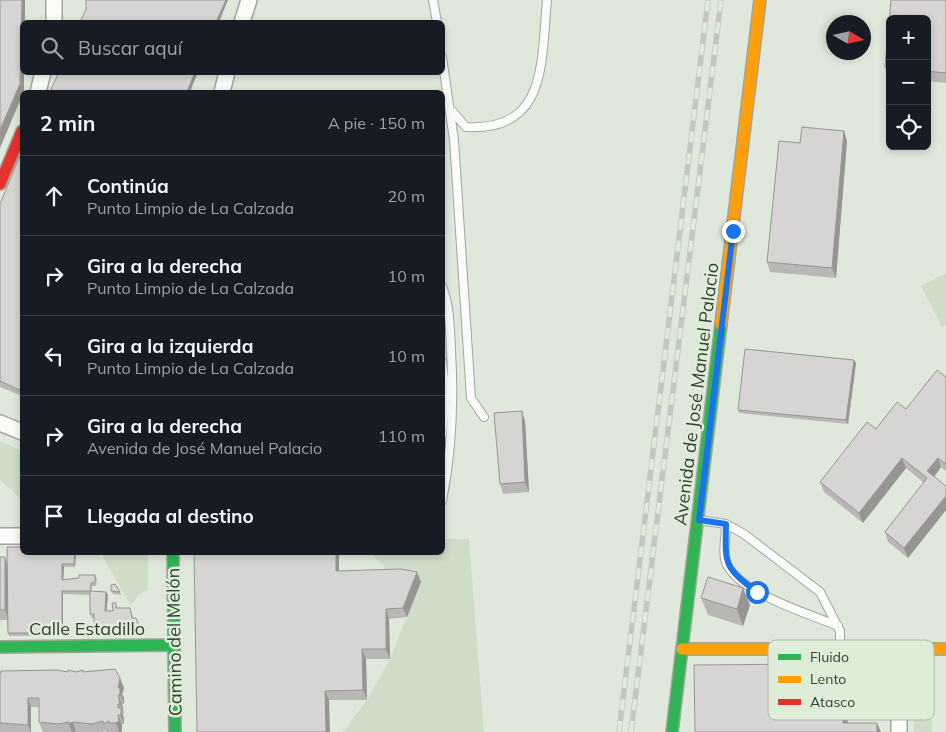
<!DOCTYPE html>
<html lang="es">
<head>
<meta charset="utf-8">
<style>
	body { margin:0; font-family:Mulish,sans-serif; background:#242831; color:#f1f3f6 }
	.controls { position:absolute; right:15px; top:15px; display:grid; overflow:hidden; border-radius:8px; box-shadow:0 2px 8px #0003 }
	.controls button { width:45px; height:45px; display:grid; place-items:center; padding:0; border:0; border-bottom:1px solid #363941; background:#171b24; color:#f1f3f6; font:25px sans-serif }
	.compass { position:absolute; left:826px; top:15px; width:45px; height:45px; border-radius:50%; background:#171b24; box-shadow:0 2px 8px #0003; rotate:99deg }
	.stop { position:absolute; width:15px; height:15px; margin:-11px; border:4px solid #1a73e8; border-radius:50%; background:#fff }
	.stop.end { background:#1a73e8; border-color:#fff; box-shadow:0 1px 5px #0008 }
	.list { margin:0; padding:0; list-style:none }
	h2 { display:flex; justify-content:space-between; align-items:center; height:65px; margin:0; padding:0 20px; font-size:21px }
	h2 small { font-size:16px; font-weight:400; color:#9ea1a6 }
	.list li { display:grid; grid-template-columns:32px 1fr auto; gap:15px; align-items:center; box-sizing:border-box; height:80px; padding:0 20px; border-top:1px solid #363941 }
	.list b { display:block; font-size:19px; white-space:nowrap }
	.list p { margin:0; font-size:16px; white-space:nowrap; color:#9ea1a6 }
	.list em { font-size:16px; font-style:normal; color:#9ea1a6 }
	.icon { flex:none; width:28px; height:28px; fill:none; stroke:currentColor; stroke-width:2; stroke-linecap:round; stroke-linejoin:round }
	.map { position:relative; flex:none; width:946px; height:732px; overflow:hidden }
	.search { position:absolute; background:#171b24; box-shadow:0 2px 8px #0003; left:20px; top:20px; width:425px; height:55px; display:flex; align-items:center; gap:12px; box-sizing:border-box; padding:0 18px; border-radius:8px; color:#9ea1a6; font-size:19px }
	.panel { position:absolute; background:#171b24; box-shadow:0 2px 8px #0003; left:20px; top:90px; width:425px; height:465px; border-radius:8px }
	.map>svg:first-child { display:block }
	.green { fill:#cedcc8 }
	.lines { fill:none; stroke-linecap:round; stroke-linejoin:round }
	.lane-casing { stroke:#a0a69d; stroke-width:10 }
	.street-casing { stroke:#a0a69d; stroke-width:18 }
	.fast-casing { stroke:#a0a69d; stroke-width:14 }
	.slow-casing { stroke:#a0a69d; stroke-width:14 }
	.jam-casing { stroke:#a0a69d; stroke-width:14 }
	.lane { stroke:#fafcfa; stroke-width:8 }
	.street { stroke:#fafcfa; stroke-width:15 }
	.fast { stroke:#30b455; stroke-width:11 }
	.slow { stroke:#ff9f0a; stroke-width:11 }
	.jam { stroke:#e5322d; stroke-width:11 }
	.rail-casing { stroke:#c4c6c2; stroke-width:5.5 }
	.rail { stroke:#deedd7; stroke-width:4; stroke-dasharray:11; stroke-linecap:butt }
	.wall { fill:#b8b7b5 }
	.shaded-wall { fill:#969594 }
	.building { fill:#d6d5d3; stroke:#969594 }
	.route { stroke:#1a73e8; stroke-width:6 }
	.labels { text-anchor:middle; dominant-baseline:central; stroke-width:5; stroke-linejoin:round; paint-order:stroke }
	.street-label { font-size:18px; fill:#363d34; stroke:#deedd7 }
	.key { fill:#deedd7; stroke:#acb8a6; stroke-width:1 }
	.key-label { font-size:14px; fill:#363d34 }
</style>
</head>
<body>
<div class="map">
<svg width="946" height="732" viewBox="0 0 946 732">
	<rect width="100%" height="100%" fill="#e0e8dc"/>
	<path class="green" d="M946,273V325L942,327L921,286Z
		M0,441L22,451V500L0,480Z
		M443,539H469L484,732H343L367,700L390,659L421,582L386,579L384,565L369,553L442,552Z
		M101,553H148V590L139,594L131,606Z
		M914,677H932V732H914Z"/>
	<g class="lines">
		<g class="lane-casing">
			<path id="lane" d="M433,0L437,22
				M442,57L454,140L471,398L484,417
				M451,110L466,127C548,132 541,61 547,0
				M442,286C450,307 450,328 451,351C454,401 452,451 442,501
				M442,362L446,393L442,435
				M699,520L726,524L744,534L820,592L840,631V649
				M726,524C726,535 723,549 725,559C732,591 810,614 838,626"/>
		</g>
		<g class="street-casing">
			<path id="street" d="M54,0V22
				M242,22L249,0
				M38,92L43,72
				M222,92L227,72
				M0,423L22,432
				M0,536H22
				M899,669V732"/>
		</g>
		<g class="fast-casing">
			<path id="fast" d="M173,552L175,732
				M0,647L174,645
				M672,732L721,324"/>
		</g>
		<g class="slow-casing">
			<path id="slow" d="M721,324L760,0
				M682,649H946"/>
		</g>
		<g class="jam-casing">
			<path id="jam" d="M0,184L22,131"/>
		</g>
		<use href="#lane" class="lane"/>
		<use href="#street" class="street"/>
		<use href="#fast" class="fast"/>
		<use href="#slow" class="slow"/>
		<use href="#jam" class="jam"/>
		<g class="rail-casing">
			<path id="rail" d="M619,732L708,0
				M631,732L721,0"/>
		</g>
		<use href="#rail" class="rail"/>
	</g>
	<path class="wall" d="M891,0H946V83L927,81V19H890V77H888L885,67Z
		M844,131L847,141L836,278L770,272L767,262Z
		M22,151V396L0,387V204Z
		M854,360L856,363L848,424L739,413L738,410Z
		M946,377V471L941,467L934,477L946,486V510L908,558L888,542L885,532L924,483L906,468L863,523L824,492L820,482L876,429L906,409Z
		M525,421L529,492L503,494L500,484Z
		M76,552L75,567H64L63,580L95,575L97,579L96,586H92V591L106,592L108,595L107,611H113L118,606V608H130L133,618H136L142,635L138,636L136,631H129V636H95L94,633V618H92L90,614V595L63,594V636H9L8,633L7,620H0V557H5L7,564Z
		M194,552H339V571L421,582L407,617L389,619L390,659H366L367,700H329Z
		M111,591L120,592L121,595L113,594Z
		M701,598L750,605L743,626L708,615Z
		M83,670L84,672L124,688L122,694L124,698V704H122L124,714H123L124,718V724H122V731L121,732H106V731L102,732H43L39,722V707H31V732H0V673L76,672Z"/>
	<path class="shaded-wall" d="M22,0H25V22H22V72H24V92H22V96L0,148V130Z
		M226,0H228L219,22H216Z
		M195,72H198L190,92H187Z
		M844,131L847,141L836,278L832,268Z
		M854,360L856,363L848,424L846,420Z
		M522,411L525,421L529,492L525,482Z
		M902,458L906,468L863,523L859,513Z
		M938,458L941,467L931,481L927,471Z
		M946,496V510L908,558L904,548Z
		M75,552H76L75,567L74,564Z
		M336,552H339V581L336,571Z
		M5,557L8,567L9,620L5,610Z
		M62,564L64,567L63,583L62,580Z
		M417,572L421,582L407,617L403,608Z
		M743,588L750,605L743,626L737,609Z
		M62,591L63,594V636L62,633Z
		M106,592L108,595L106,614L105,611Z
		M386,609L389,619L390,659L386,649Z
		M362,649L366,659L367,700L363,690Z
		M812,664L817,677V695L812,682Z
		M120,678L124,688L122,694L124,698V704L118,688Z
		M843,682L847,695L848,732L843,723Z
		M325,691L329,700L330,732H326Z
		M118,695L122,704L124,714L120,704Z
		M28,698L31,707V732L28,725Z
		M118,704L124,718V724L118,708Z
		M118,715L122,724V731L121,732H119L116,723Z
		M73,722L76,732H72L69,724Z
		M877,723L881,732H877Z"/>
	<path class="building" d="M0,0H22L20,84L0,130Z
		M86,0H226L216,22H80L86,9Z
		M891,0H946V73L927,71V19H890V68L885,67Z
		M59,72H195L187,92H50Z
		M802,127L844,131L832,268L767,262L779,141L800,143Z
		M22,151V391L0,381V204Z
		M745,349L854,360L846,420L738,410Z
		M937,370L946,377V464L938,458L927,471L946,486V496L904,548L885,532L927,478L902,458L859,513L820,482L867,422L876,429L897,402L906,409Z
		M522,411L525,482L500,484L494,413Z
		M7,547H22V552H75L74,564H62V580L79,578V575H95V582L91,583L90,591L106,592L105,611H113L112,603H116V608H130L132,618H136L141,631L137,632L135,628H128V633H94V614H90V591H62V633H8Z
		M194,552H336V571L401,569L417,572L403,608L386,609V649H362L363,690L325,691L326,732H197Z
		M0,557H5V610H0Z
		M708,577L743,588L737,609L701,598Z
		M115,584L120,592L111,591V585Z
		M812,664V682H843V723H877V732H695L694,665Z
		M115,669L120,678L118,688H120V695H118L120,704H118V708H121V715H118L119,721L116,723H109V721L103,724V721L92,724L73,722L69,724V722L58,724L39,722V698H28V725L0,723V673H1V671L57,670L68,672V670L76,672L83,670V672Z"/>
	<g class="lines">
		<path class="route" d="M733,231L699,520L726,524C725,565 724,567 757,592"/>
	</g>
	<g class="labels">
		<g class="street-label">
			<text transform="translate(696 394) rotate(-83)">Avenida de José Manuel Palacio</text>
			<text x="87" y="628">Calle Estadillo</text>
			<text transform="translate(174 642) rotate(-91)">Camino del Melón</text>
		</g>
	</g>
	<rect x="768" y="640" width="166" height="80" rx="8" class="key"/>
	<rect x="778" y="654" width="23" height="6" fill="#30b455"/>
	<rect x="778" y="676" width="23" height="7" fill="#ff9f0a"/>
	<rect x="778" y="699" width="23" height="6" fill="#e5322d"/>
	<g class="key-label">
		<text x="810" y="662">Fluido</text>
		<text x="810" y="684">Lento</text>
		<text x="810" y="707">Atasco</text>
	</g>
</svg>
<div class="controls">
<button>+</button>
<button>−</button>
<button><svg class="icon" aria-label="locate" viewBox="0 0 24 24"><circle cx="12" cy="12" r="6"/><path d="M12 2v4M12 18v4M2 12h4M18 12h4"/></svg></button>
</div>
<svg class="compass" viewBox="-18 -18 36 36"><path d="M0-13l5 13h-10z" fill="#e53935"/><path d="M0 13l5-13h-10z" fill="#9ea1a6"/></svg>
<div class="stop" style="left:757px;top:592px"></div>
<div class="stop end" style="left:733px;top:231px"></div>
<div class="search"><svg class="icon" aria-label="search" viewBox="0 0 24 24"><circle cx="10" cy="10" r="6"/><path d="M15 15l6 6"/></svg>Buscar aquí</div>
<section class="panel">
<h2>2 min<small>A pie · 150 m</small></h2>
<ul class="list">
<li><svg class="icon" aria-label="ahead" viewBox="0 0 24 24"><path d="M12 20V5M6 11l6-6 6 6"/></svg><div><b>Continúa</b><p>Punto Limpio de La Calzada</p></div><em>20 m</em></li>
<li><svg class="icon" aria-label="right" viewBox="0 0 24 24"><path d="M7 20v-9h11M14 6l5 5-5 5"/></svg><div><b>Gira a la derecha</b><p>Punto Limpio de La Calzada</p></div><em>10 m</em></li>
<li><svg class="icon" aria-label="left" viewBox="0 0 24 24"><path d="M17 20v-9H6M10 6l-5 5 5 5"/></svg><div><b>Gira a la izquierda</b><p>Punto Limpio de La Calzada</p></div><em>10 m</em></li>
<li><svg class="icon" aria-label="right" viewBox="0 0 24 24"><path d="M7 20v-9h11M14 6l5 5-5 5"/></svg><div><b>Gira a la derecha</b><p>Avenida de José Manuel Palacio</p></div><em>110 m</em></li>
<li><svg class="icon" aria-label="arrive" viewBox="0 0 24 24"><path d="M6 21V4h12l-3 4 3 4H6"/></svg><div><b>Llegada al destino</b></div></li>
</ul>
</section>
</div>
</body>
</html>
